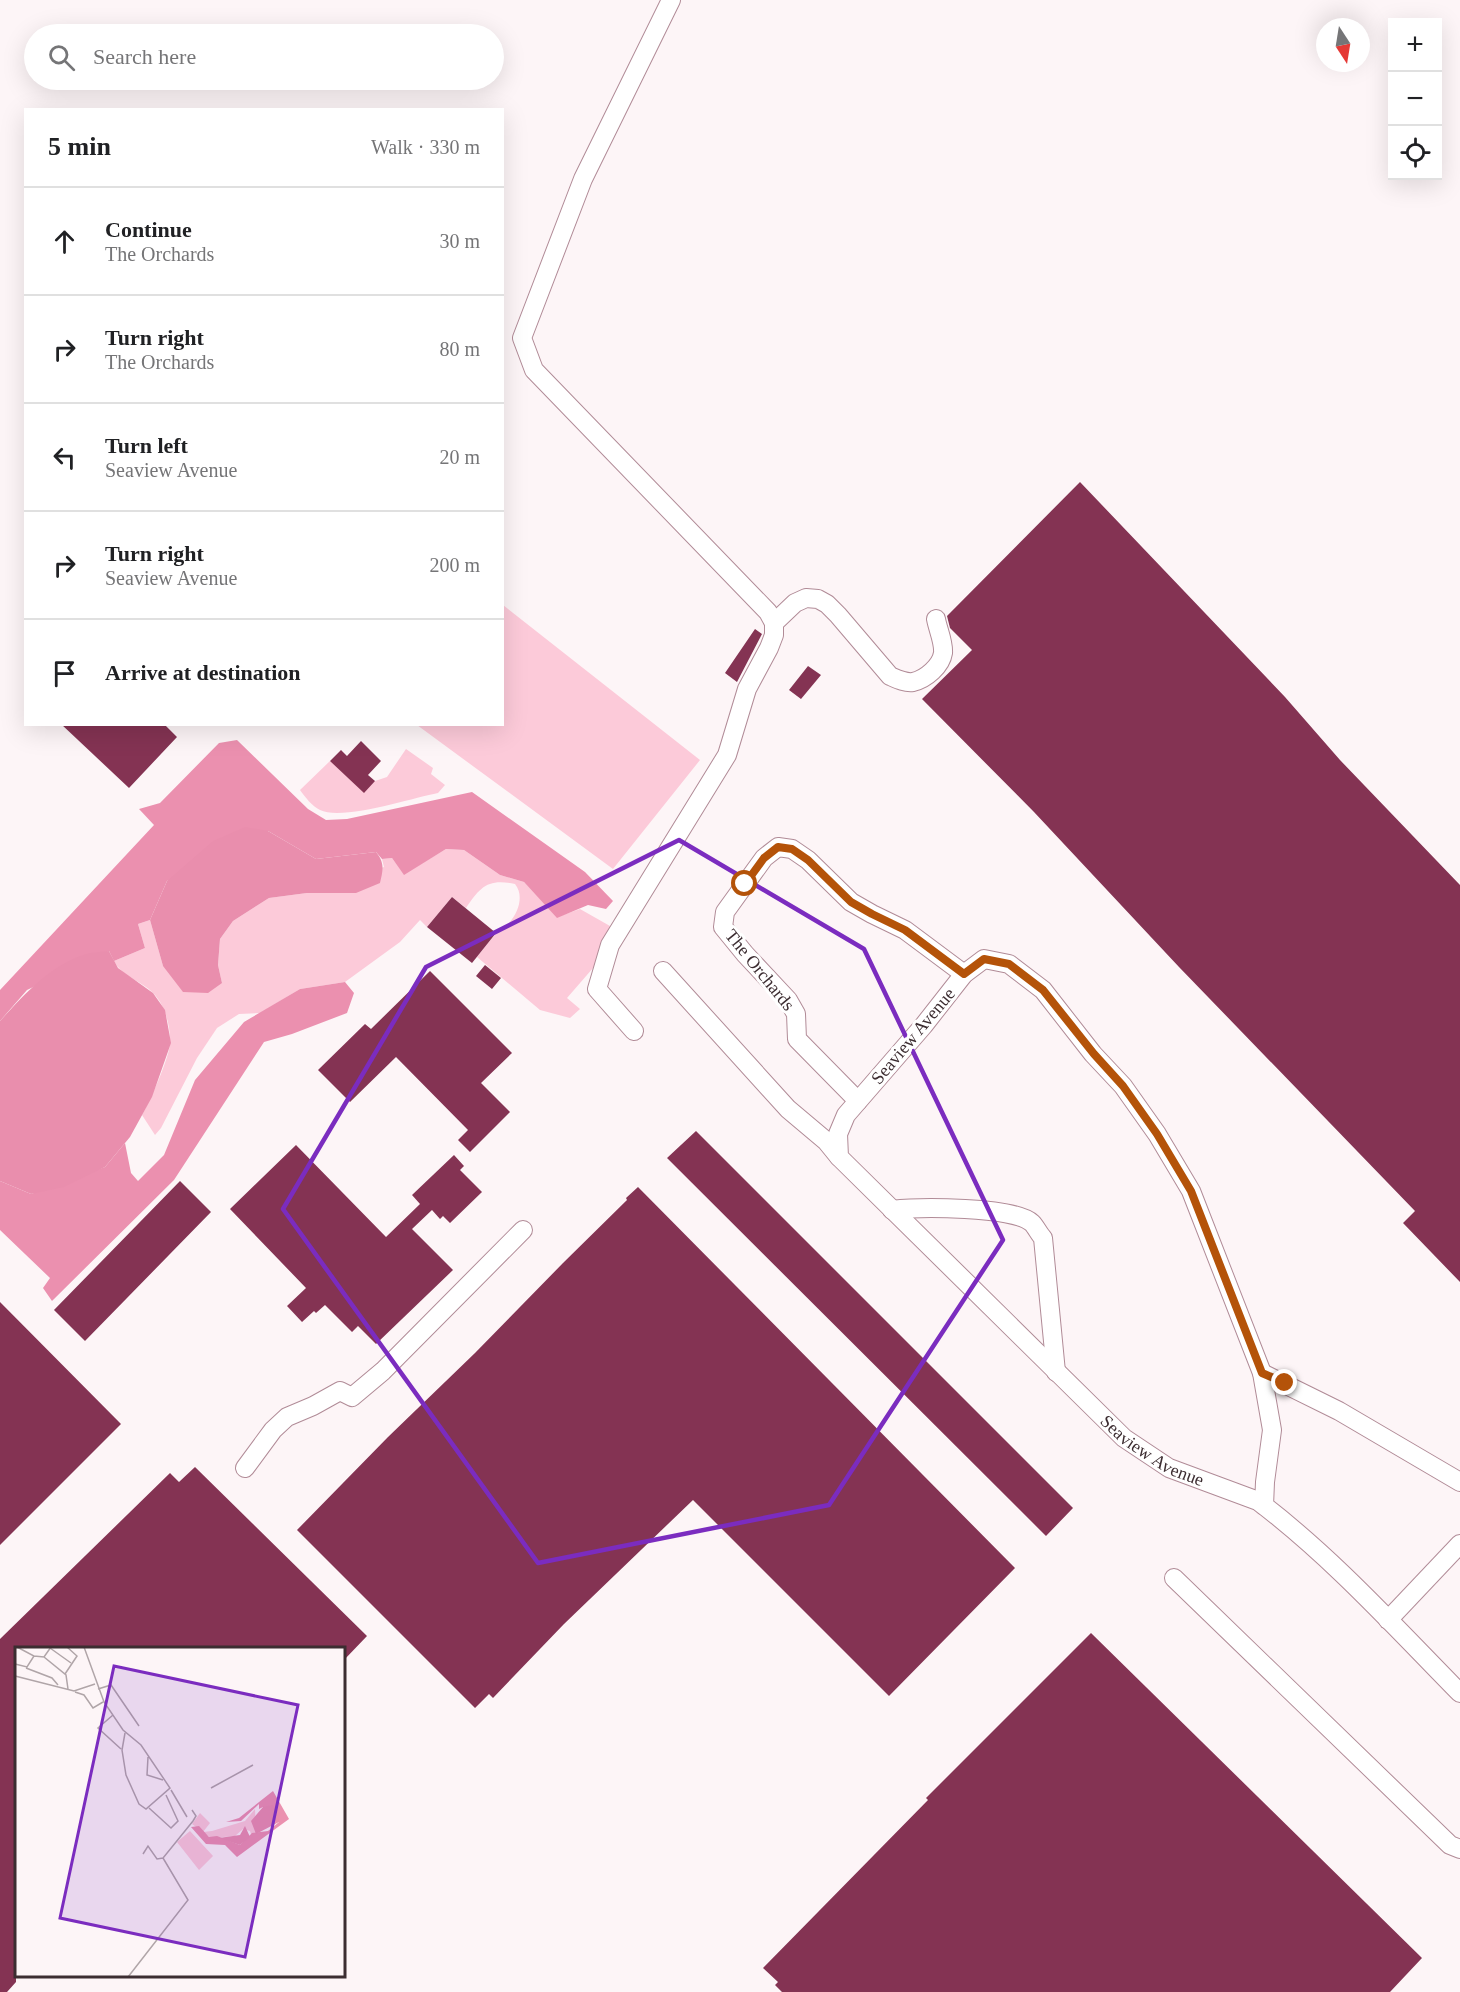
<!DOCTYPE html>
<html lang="en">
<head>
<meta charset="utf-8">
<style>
	body { margin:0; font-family:"Times New Roman",serif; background:#f2f2f2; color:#202124 }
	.controls { position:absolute; right:18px; top:18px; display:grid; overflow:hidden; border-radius:0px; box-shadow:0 6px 24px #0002 }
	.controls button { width:54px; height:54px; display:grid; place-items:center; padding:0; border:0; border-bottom:2px solid #e0e0e0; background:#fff; color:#202124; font:30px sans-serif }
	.compass { position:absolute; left:1316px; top:18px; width:54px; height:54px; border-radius:50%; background:#fff; box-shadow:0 6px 24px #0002; rotate:168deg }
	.stop { position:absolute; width:18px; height:18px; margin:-14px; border:4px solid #b45309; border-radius:50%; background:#fff }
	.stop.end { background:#b45309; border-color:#fff; box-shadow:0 2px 6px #0008 }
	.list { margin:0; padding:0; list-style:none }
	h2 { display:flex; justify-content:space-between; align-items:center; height:78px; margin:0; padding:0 24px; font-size:26px }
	h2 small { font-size:20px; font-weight:400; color:#757577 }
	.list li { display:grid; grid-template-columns:39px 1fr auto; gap:18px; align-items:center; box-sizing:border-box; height:108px; padding:0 24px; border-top:2px solid #e0e0e0 }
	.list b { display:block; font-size:22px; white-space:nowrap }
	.list p { margin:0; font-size:20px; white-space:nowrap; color:#757577 }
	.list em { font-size:20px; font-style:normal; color:#757577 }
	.icon { flex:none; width:33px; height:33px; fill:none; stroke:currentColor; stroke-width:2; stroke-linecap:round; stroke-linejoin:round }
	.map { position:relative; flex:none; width:1460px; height:1992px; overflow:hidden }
	.search { position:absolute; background:#fff; box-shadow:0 6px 24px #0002; left:24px; top:24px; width:480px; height:66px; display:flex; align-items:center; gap:15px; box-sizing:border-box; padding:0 21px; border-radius:33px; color:#757577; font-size:22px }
	.panel { position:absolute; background:#fff; box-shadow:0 6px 24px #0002; left:24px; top:108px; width:480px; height:618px; border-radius:0px }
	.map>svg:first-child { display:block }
	.green { fill:#fccad9 }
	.forest { fill:#eb90af }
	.water { fill:#e98ead }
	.building { fill:#843353 }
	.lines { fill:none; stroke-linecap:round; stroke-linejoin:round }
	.minor-casing { stroke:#b18b97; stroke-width:20 }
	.minor { stroke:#fff; stroke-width:18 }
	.route { stroke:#b45309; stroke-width:8 }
	.marked { fill:none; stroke:#7b2cbf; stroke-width:4.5; stroke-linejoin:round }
	.labels { text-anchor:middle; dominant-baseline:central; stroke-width:6; stroke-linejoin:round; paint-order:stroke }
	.street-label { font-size:18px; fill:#3c2d31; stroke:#fff }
	.inset-road { fill:none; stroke:#b0a5a8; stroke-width:1.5 }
	.view { fill:#7b2cbf; fill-opacity:0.15; stroke:#7b2cbf; stroke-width:3 }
	.inset-edge { fill:none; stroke:#3c2d31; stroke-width:3 }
</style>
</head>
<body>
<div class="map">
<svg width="1460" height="1992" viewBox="0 0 1460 1992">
	<rect width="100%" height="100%" fill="#fdf5f7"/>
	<path class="green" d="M503,605L700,760L613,869L417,725L502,724Z
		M406,749L433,768L431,774L445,785L438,793C412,798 342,821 320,810C312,806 305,797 300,790L330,761L375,781L387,777Z
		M446,849L464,850L500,875L524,882L557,917L580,909L610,926L600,960L567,998L580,1009L570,1018L540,1010L477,957C483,950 488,942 495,935C499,930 505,927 509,923C519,912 524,895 515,884C488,878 480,887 466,908L452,897L427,927L420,920L400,942L345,982L300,989L260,1013L239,1014L217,1028L197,1058L161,1128L155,1135L142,1115C150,1101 171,1055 170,1041C170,1024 165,1005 153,993C142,981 122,977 114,961L145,948L138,924L150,920L163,966L222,983L218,965L220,939L233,921L269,898L307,893L384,867L382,859L392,858L404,874Z"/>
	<path class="forest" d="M237,740L308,809L326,820L347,819L472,792L585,872L613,901L606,909L588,905L557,918L524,882L500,875L464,850L446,849L404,875L392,858L382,859L376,852L316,859L268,831L167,881L150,920L138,924L145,948L114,961L109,951L27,990L0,1021V990L154,825L139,809L160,803L219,743Z
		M345,982L354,993L347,1013L292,1034L264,1042L174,1180L52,1301L43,1288L50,1278L0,1230V1181L31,1194L105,1167L125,1143L131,1173L138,1181L164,1155L195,1080L244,1022L300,989Z"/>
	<path class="water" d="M245,827L268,831L316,859L376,852C385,863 383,870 380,883L356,893H307L269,898L233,921L220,939L218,965L222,983L208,993L183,992L163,966L150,920L167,881L213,841Z
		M109,951L118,968L153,993L165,1010L171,1043L152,1097L130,1137L105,1167L64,1187L31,1194L0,1181V1021C24,995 50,965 86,954C93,952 102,952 109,951Z"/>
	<path class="building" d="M1080,482L1285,697L1340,760L1460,885V1282L1403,1223L1415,1211L1179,967L1034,812L922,699L972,650L950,628L947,616Z
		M755,629L762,634L737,682L725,673Z
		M808,666L821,675L801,699L789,690Z
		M61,724H164L177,737L129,788Z
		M361,741L381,761L368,775L375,781L364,793L330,761L341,750L347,756Z
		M452,897L496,933L472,963L427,927Z
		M485,965L501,978L492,989L476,976Z
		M430,971L512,1053L481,1083L510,1112L470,1152L458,1140L468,1130L396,1057L350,1102L318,1070L365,1024L371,1029Z
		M696,1131L1073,1508L1046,1536L667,1158Z
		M296,1145L386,1237L420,1204L412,1195L454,1155L464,1166L460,1170L482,1192L450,1223L443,1216L440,1219L432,1210L412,1229L453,1270L376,1344L358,1326L352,1332L325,1305L316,1313L314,1311L302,1322L287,1306L306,1288L230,1209Z
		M180,1181L211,1212L85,1341L54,1310Z
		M638,1187L1015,1568L889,1696L693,1500L564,1624L493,1698L489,1694L475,1708L297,1530L388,1437L475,1353L563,1263L627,1200L626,1198Z
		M0,1302L121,1424L0,1545Z
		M195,1467L367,1636L344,1660V1648H16V1982L7,1992H0V1639L170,1473L179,1482Z
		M1091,1633L1422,1958L1390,1992H782L775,1985L778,1982L763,1968L928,1800L926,1798Z"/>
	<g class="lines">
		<g class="minor-casing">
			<g id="minor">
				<path d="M774,623L795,603L806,598L818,599L827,604L838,615L890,676C897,679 905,683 913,682C926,679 941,666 943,653C944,642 938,630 936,619"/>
				<path d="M663,971L788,1109L826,1141L839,1157"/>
				<path d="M634,1031L597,989L610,945L727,755L747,689L769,648L774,635V623L768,612L534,370L522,338L583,179L671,0"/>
				<path d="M858,1101L797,1039L796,1014L788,1000L745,954L723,927L725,912L764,858L778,847L792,849L808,860L851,902L872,914L905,930L964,974"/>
				<path d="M892,1210C918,1207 1014,1206 1032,1223C1036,1227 1039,1234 1043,1238L1056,1372"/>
				<path d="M1262,1373L1339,1411L1460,1482"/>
				<path d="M245,1468L273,1430L287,1417L313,1406L340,1391L352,1397L383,1371L523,1230"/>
				<path id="s1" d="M1264,1506L1265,1482L1272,1430L1262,1373L1191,1191L1157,1134L1123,1086L1093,1054L1043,990L1009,964L984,959L964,974L924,1025L846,1115L838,1134L839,1157L1124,1438L1169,1468L1258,1501C1332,1557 1395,1627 1460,1693"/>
				<path d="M1174,1578L1450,1845L1460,1849"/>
				<path d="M1388,1620L1460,1544"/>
			</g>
		</g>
		<use href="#minor" class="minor"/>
	</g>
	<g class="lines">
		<path class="route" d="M745,884L764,858L778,847L792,849L808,860L851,902L872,914L905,930L964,974L984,959L1009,964L1043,990L1094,1054L1123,1086L1157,1134L1191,1191L1262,1373L1285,1383"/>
	</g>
	<path class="marked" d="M679,840L864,949L1003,1240L829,1505L538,1563L283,1209L426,967Z"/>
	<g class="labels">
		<g class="street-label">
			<text transform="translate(760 970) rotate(51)">The Orchards</text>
			<text transform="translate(913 1036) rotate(-50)">Seaview Avenue</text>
			<text stroke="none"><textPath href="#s1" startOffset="1332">Seaview Avenue</textPath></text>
		</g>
	</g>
	<g transform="translate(15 1647)">
		<rect width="330" height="330" fill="#fdf5f7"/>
		<path d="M240,162L241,186L237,190L235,184L228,182L220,189L196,191L177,177L185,166L195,176L188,185L197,184L230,174ZM175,184L198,209L184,223L162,195Z" fill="#fccad9"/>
		<path d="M258,144L274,172L222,210L210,198L191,197L176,180L184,179L194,190L202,189L225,198L237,186L253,184L264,175L248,160L244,162V157L226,174L211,175L224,171Z" fill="#eb90af"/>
		<path d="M258,158L265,166L264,175L241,187L236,174L248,160ZM230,179L235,190L225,198L204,191L225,188Z" fill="#e98ead"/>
		<path class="inset-road" d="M69,0L89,55L108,83L126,98L155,141L131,162L124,157L111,128L107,103L110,86M35,1L56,16M19,9L29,10L36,0M29,10L51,28L53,42M0,17L12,20L19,9L2,0M11,21L37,31L43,38M50,27L62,9L52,0M0,29L59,44L80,37M83,42L96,38L124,79M60,45L69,48L78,61L88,55M98,68L83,81L106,102M133,110L132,128L148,133M196,141L238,118M156,143L172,170M134,161L156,181L163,174L151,148M128,207L133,199L142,212L148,211M113,330L173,253L148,211L178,174L181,169L177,163"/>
		<path class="view" d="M99,19L283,58L230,310L45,271Z"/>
		<rect width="330" height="330" class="inset-edge"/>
	</g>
</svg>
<div class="controls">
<button>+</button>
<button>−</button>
<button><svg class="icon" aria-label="locate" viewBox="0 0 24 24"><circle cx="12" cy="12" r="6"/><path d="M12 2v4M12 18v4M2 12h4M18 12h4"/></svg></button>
</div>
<svg class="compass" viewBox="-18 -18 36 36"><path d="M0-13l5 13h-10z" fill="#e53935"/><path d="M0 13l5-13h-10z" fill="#757577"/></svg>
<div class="stop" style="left:745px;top:884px"></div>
<div class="stop end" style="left:1285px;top:1383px"></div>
<div class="search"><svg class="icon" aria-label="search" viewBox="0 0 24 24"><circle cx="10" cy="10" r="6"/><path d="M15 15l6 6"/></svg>Search here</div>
<section class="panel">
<h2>5 min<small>Walk · 330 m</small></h2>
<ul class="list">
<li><svg class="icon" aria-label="ahead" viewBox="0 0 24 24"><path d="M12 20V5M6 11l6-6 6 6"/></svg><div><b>Continue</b><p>The Orchards</p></div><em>30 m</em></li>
<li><svg class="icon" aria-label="right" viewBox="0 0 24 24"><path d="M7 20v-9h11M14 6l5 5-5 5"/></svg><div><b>Turn right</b><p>The Orchards</p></div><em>80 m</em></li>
<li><svg class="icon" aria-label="left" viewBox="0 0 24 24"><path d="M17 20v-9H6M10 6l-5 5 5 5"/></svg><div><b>Turn left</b><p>Seaview Avenue</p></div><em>20 m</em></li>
<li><svg class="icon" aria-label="right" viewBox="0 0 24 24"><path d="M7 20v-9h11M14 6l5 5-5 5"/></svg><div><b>Turn right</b><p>Seaview Avenue</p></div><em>200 m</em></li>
<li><svg class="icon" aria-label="arrive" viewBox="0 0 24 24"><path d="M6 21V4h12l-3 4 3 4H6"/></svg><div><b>Arrive at destination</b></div></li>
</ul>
</section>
</div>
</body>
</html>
